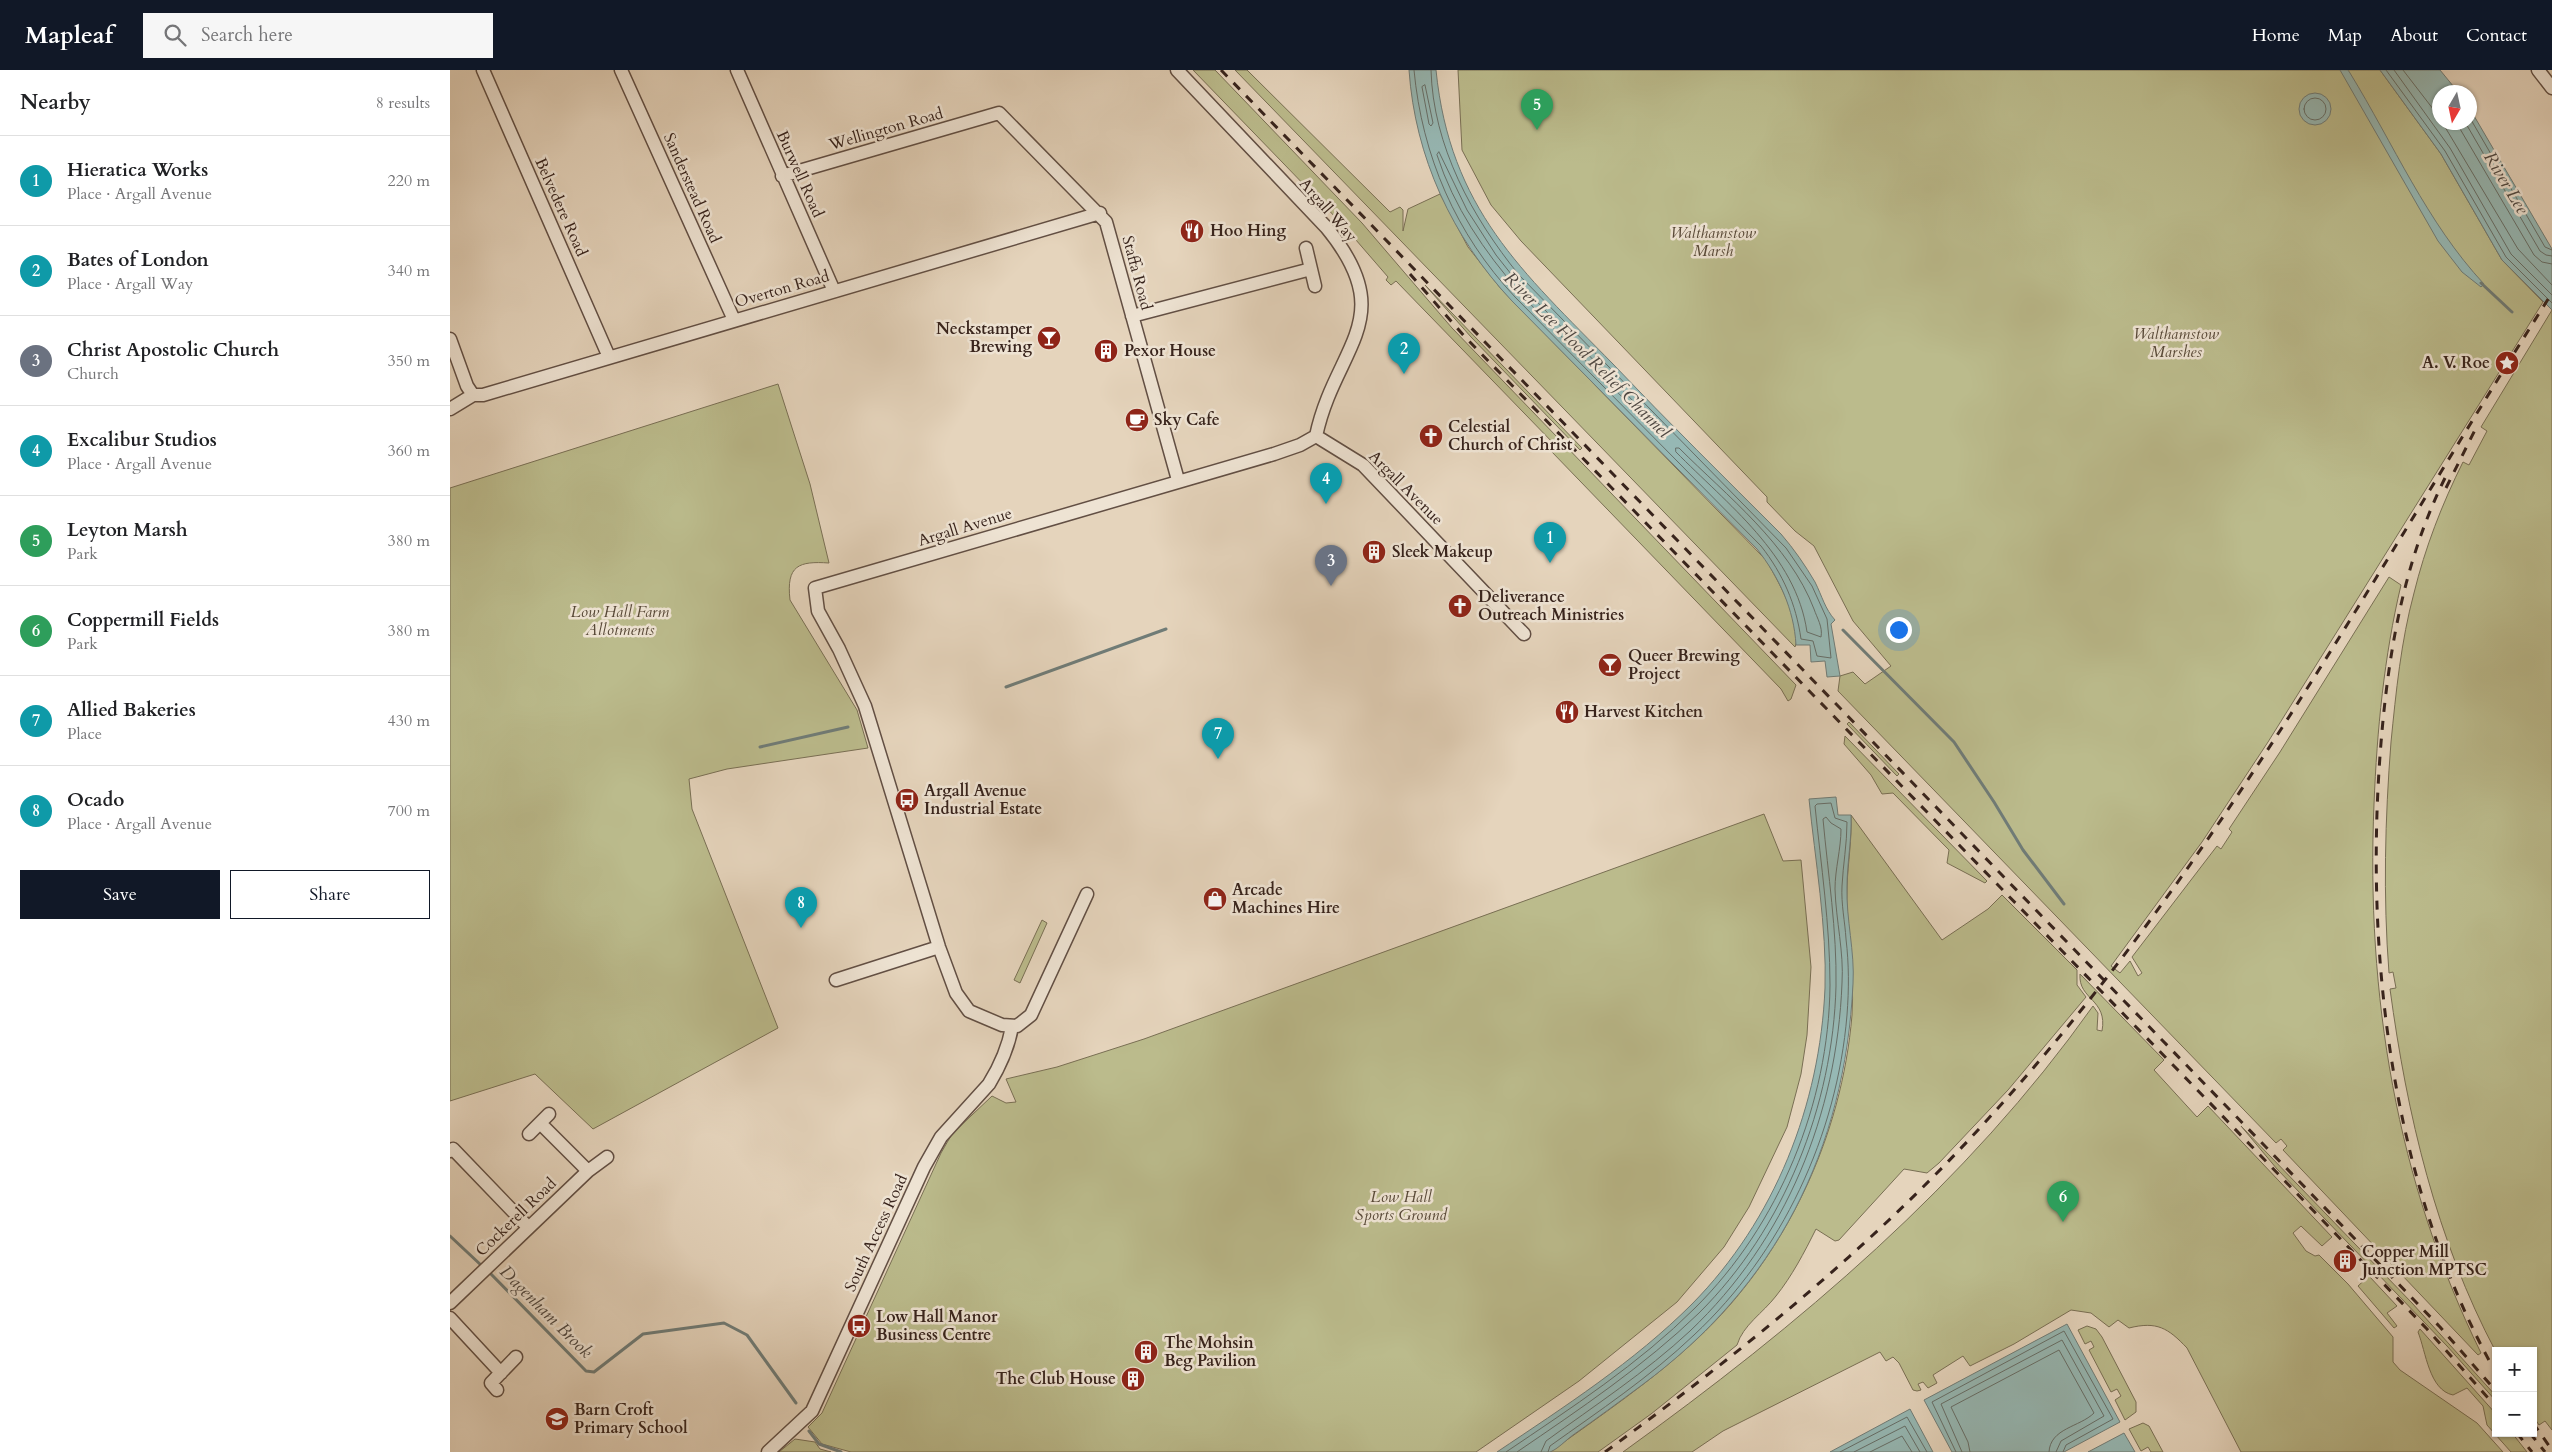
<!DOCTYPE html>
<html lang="en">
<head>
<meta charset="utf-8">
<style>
	body { margin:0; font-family:Cardo,serif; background:#f6f6f6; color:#202124 }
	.controls { position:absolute; right:15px; bottom:15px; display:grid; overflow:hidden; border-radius:0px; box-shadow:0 1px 4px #0004 }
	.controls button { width:45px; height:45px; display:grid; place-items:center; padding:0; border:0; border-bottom:1px solid #e0e0e0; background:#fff; color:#202124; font:25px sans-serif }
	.compass { position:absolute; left:1982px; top:15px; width:45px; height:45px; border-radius:50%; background:#fff; box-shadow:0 1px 4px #0004; rotate:189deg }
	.you { position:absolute; left:1448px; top:559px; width:18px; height:18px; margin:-12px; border:4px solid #fff; border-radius:50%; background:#1a73e8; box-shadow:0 0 0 8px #1a73e833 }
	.badge { display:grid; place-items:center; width:32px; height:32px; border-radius:50%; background:#111827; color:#fff; font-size:16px; font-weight:700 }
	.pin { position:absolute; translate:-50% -41px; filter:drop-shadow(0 1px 2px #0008) }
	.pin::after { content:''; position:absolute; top:26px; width:18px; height:15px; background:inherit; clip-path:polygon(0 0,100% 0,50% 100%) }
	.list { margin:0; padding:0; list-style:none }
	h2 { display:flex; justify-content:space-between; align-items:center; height:65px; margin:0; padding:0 20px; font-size:21px }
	h2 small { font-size:16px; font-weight:400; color:#757577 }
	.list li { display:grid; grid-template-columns:32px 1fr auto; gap:15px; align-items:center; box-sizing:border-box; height:90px; padding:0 20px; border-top:1px solid #e0e0e0 }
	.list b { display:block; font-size:19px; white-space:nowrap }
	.list p { margin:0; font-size:16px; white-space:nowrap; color:#757577 }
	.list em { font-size:16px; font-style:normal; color:#757577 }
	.actions { display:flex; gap:10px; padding:15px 20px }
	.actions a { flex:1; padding:11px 0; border:1px solid #111827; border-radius:0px; text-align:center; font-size:18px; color:#111827 }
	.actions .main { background:#111827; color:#fff }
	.icon { flex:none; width:28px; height:28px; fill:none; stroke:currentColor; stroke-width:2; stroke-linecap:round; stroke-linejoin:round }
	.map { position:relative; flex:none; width:2102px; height:1382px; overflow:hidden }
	header { display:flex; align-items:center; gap:30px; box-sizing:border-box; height:70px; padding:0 25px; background:#111827; color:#fff }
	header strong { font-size:24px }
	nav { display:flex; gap:28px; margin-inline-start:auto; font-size:18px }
	.search { width:350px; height:45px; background:#f6f6f6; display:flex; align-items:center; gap:12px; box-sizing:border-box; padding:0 18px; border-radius:0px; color:#757577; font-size:19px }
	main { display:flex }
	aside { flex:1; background:#fff }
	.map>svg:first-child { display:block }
	.green { fill:#bbbb8c; stroke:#796f54 }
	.water { fill:#96b8b4; stroke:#707c77 }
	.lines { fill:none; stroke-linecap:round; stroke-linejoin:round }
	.shore { stroke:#666e68; stroke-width:1 }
	.stream { stroke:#707c77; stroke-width:3 }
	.minor-casing { stroke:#624f44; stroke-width:15 }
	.minor { stroke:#eee3d3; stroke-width:12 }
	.rail { stroke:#37231c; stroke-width:3; stroke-dasharray:9 9; stroke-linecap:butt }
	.labels { text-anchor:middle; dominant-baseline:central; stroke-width:5; stroke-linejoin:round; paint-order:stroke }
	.street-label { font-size:16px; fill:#37231c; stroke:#eee3d3 }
	.poi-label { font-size:16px; font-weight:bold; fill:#37231c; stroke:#eee3d3; text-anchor:start }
	.park-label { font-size:16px; font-style:italic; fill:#584938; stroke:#eee3d3 }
	.water-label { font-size:18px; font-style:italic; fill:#4f4842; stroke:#eee3d3 }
</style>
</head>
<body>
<header>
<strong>Mapleaf</strong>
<div class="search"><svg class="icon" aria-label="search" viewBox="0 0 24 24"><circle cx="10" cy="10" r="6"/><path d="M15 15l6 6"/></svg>Search here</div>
<nav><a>Home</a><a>Map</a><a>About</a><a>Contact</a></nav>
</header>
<main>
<aside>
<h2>Nearby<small>8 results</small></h2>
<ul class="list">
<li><span class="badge" style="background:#0f9aa8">1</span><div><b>Hieratica Works</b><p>Place · Argall Avenue</p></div><em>220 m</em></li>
<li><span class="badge" style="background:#0f9aa8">2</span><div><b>Bates of London</b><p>Place · Argall Way</p></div><em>340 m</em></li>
<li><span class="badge" style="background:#6b7280">3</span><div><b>Christ Apostolic Church</b><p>Church</p></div><em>350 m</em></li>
<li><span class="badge" style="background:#0f9aa8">4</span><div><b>Excalibur Studios</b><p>Place · Argall Avenue</p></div><em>360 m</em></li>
<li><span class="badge" style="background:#2e9e5b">5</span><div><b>Leyton Marsh</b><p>Park</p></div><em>380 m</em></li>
<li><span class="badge" style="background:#2e9e5b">6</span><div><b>Coppermill Fields</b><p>Park</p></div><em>380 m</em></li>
<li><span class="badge" style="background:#0f9aa8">7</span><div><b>Allied Bakeries</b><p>Place</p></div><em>430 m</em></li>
<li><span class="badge" style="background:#0f9aa8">8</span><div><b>Ocado</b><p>Place · Argall Avenue</p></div><em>700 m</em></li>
</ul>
<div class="actions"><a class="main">Save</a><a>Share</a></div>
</aside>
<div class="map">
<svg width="2102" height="1382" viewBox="0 0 2102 1382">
	<rect width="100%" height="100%" fill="#e5d4bc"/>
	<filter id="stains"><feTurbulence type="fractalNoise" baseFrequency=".004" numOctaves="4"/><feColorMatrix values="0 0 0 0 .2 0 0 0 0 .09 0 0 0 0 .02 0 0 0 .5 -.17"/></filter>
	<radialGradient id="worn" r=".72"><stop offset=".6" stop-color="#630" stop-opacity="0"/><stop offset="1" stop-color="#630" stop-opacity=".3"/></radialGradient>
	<path class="green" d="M743,0H765L912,153L1002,258L1346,615L1341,629L1338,631L1331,619L1101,381L1106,376L946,211L941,215L936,210L938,207L893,155Z
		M785,0H797L940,142L950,137L953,140V161L958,139L990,124L1018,177L1051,219L1316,490C1327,509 1354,556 1345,577Z
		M1008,0H1930L1991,84L2052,190L2093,232L1818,672L1752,772L1661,896L1670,903L1680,891L1688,906L1692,903L1682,887L1767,776L1771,779L1782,762L1779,759L1830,682L1939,507L1951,515C1934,587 1927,660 1924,734C1916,925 1946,1110 2031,1283L2028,1285L1833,1080L1837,1076L1831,1069L1826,1073L1388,621L1390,606L1403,602L1415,614L1441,596L1403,551L1364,476L1345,461L1317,432V427L1071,171L1041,135L1012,80Z
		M975,215L1132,378L1130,380L1021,267Z
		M2102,240V1360L2095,1351L2089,1355L2083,1346V1281L2046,1282C1986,1169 1957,1045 1940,919L1946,918L1943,902L1939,903C1933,826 1935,749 1941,672C1946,622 1951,571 1964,523C1975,478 1992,434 2013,392L2019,395L2037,361L2031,357Z
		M328,314L360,414L379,493C349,491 336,495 340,530L407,640L418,678L277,699L239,709L242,739L328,958L143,1059L85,1004L0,1031V418Z
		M1399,652L1449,704L1447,706L1397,654Z
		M1395,666L1537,811L1535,813L1497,793L1499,780L1443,723L1432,724L1421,705L1394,674Z
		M1314,744L1333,791L1351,790L1361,897L1357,965L1351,1004L1337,1057L1299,1137L1274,1177L1227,1232L1129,1311L1026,1382H401L372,1374L358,1357L372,1343L491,1083L502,1064L542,1026L556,1033L566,1032L556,1009L607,997L694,969Z
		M1401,745L1492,870L1538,839L1552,825L1627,900V915L1636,927L1558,1020L1489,1093L1477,1103L1454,1099L1389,1170L1385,1171L1366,1159C1354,1183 1342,1206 1326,1226C1313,1243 1293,1255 1287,1275L1201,1344L1148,1382H1100C1150,1346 1202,1311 1247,1269C1336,1186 1392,1066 1402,945C1405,902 1395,859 1397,816C1398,792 1402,769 1401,745Z
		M592,850L597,853L570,913L564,910Z
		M1630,904L1714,990L1704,1000L1747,1047L1758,1036L1882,1167L1872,1176L1851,1156L1843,1163L1856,1181L1865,1186L1869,1185L1898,1214L1943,1267V1292L1950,1300L2027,1353L2053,1382H1791L1737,1278C1718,1258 1707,1251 1679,1258L1668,1250L1659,1257L1641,1243L1621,1240L1564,1274L1520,1296L1513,1286L1483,1305L1487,1313L1478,1318L1473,1312L1468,1314L1471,1320L1467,1321L1463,1320L1449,1293L1443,1287L1436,1291L1430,1282L1273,1361L1242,1382H1173C1348,1256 1517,1114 1643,936L1648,943L1647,960L1652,961C1658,929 1628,930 1630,904Z
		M1791,1056L1962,1233L2046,1326V1331L1997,1276L1827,1099Z
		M1919,1206L1947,1236L1937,1243L1947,1256L1944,1258L1908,1216Z
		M1637,1256L1646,1259L1652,1267L1686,1332V1342L1675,1350L1665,1330L1671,1326L1667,1319L1661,1322L1639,1280L1644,1277L1641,1271L1635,1274L1628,1260Z
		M1970,1259L2046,1344V1363H2062L2077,1382H2061L2037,1355L2033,1336L2017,1318L2003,1325C1979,1320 1976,1282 1968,1262Z
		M1693,1353L1699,1356L1713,1382H1701L1698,1377L1691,1381L1679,1359Z
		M345,1369L365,1372L370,1379L381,1382H329Z"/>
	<path class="water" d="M959,0H986C1000,139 1072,201 1163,294C1218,352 1275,408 1331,464C1344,479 1355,495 1365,512C1372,526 1375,539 1385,550L1381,554L1390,606L1377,607L1375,591L1361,592L1360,575H1346C1344,539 1329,507 1307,479L1062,231C1002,167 965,87 959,0Z
		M1890,0H1898L1900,3C1943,73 1977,153 2034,214L2031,217L2012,202L1988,171Z
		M1930,0H1990L2008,22H1990V52H2020V39L2102,179V240L2052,190L1991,84Z
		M1849 39a16 16 0 1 1 32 0a16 16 0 1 1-32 0Z
		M1386,727L1388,745H1401C1402,769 1397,793 1397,817C1396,849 1405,882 1403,914C1395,1080 1326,1216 1192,1315C1169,1332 1146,1349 1123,1365C1116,1370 1108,1379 1100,1382C1091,1382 1059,1382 1047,1382C1114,1337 1184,1292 1242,1234C1325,1150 1370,1035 1375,918C1377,858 1365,789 1359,729Z
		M1617,1254L1670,1352L1614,1382H1502L1474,1330Z
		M1460,1339L1483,1382H1380Z
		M1674,1363L1685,1382H1638Z"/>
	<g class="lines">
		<path class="shore" d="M964,0C972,86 1006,164 1065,227L1311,476C1333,504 1346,534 1351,569L1363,571L1367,586L1381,588L1377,549L1362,516L1336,478L1069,205C1022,147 983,76 981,0
			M1936,0L1995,81L2056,187L2102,233
			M1944,0L2000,78L2061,184L2102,225
			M1953,0L1990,48
			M975,15L983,53L981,56L979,54L972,17Z
			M1854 39a11 11 0 1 1 22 0a11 11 0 1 1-22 0Z
			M2020,48L2095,177L2102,180
			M1992,52L2068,179L2102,215
			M2006,52L2084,185L2092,192L2102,194
			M2015,52L2090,181L2096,185L2102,186
			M989,82L1017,140L1046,185L1065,209L1186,334V338H1183C1108,261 1021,190 987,85Z
			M1226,378H1229C1277,426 1339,474 1364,539C1367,548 1373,557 1371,567L1357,562C1346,485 1277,434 1226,382Z
			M1056,1382C1121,1338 1189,1294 1245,1238C1329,1155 1379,1033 1380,915C1380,855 1371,795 1365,736L1367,734L1381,733L1385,748L1397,752C1397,774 1393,795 1392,816C1391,834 1395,852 1396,869C1399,894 1399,919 1397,945C1387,1065 1332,1183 1244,1265C1200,1307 1149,1341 1100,1376L1098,1382
			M1067,1382C1130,1339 1194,1296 1249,1243C1334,1159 1383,1035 1386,916C1387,861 1378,804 1373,749L1376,747L1381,753L1391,759C1391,779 1385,799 1385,819C1386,851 1394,882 1392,913C1387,1044 1336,1170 1240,1261C1196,1302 1144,1336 1096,1371L1091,1382
			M1390,1382L1457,1347L1477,1382
			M1404,1382L1455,1356L1470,1382
			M1420,1382L1452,1366L1462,1382
			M1506,1382L1482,1332L1614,1261L1663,1349L1616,1375L1613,1382
			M1512,1382L1491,1334L1612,1270L1654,1346L1611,1371L1606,1382
			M1520,1382L1518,1372L1501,1337L1609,1280L1644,1343C1630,1357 1600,1358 1599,1382"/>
		<path class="stream" d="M2031,213L2062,242
			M1393,560L1504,672L1544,732L1573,780L1614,834
			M556,617L716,559
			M310,677L398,657
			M0,1166L32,1196
			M37,1200L136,1301L144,1302L193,1264L274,1253L297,1265L346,1333
			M359,1361L369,1374L391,1382"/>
		<g class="minor-casing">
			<path id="minor" d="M33,0L159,287
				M171,0L284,250
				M287,0L384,221
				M727,0L876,157C952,249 885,276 866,366
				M2088,0L2102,18
				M332,106L549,43L656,152L728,410
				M856,178L865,216
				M682,246L861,199
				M0,269L17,316L23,325
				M23,325H33L650,143
				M0,339L23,325
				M866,366L913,395L1074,564
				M637,824L581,945L567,956L552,955L519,941L506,923L489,877L415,636L389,579L368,541L365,518L824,384L850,375L866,366
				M386,910L489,877
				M90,1053L138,1101
				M79,1064L99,1044
				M0,1081L3,1079L78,1157
				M0,1233L138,1101L157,1087
				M0,1248L51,1303
				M47,1320L41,1313L66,1287
				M318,1382L362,1341L474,1097L491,1067L539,1014C550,996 558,979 562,957"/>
		</g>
		<use href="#minor" class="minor"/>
		<path class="rail" d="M771,0L1940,1205L1990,1257L2046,1321
			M960,204L1015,267L1759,1032L1977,1259L2046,1337
			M1995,408C1952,495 1937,590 1930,686C1915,892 1943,1120 2046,1303
			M1996,418L2025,360
			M2083,1353L2102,1380
			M2067,1363L2082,1382
			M2080,1363L2095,1382
			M1155,1382C1292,1282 1424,1175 1538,1049C1765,801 1923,504 2102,223"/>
	</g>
	<defs>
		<g id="restaurant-disc" transform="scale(1.25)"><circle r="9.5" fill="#8f2418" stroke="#eee3d3"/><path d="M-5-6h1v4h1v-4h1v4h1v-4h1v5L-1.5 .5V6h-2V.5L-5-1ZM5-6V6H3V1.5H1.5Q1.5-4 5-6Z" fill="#fff"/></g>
		<g id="bar-disc" transform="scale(1.25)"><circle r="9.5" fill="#8f2418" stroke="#eee3d3"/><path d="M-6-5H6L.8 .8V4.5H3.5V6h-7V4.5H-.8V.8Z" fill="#fff"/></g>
		<g id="building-disc" transform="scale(1.25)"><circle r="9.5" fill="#8f2418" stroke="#eee3d3"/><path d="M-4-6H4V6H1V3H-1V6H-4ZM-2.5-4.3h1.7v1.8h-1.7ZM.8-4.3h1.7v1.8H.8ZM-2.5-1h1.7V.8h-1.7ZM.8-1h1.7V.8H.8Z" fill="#fff"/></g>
		<g id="sight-disc" transform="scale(1.25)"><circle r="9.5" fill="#8f2418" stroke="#eee3d3"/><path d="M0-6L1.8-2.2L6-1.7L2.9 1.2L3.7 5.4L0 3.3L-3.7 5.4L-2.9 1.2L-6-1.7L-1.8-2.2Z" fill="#fff"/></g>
		<g id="cafe-disc" transform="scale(1.25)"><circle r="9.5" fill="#8f2418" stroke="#eee3d3"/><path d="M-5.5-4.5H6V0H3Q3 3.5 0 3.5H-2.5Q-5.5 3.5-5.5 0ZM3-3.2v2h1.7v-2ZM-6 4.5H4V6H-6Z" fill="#fff"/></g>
		<g id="church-disc" transform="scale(1.25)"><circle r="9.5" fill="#8f2418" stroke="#eee3d3"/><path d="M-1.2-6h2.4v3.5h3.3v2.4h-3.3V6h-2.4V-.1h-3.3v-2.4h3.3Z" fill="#fff"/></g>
		<g id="bus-disc" transform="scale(1.25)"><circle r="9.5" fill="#8f2418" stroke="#eee3d3"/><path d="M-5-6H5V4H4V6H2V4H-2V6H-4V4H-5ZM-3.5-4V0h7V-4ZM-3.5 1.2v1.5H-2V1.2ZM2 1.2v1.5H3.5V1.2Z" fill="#fff"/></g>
		<g id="shop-disc" transform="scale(1.25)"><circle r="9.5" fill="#8f2418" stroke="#eee3d3"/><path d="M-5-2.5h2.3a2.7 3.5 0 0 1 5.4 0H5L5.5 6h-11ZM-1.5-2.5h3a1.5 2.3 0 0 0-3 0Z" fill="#fff"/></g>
		<g id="school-disc" transform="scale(1.25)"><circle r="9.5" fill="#8f2418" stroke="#eee3d3"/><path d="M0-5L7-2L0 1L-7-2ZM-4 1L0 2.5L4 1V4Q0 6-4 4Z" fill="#fff"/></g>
	</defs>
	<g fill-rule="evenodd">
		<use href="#restaurant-disc" x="742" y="161"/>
		<use href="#bar-disc" x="599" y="268"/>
		<use href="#building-disc" x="656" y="281"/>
		<use href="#sight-disc" x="2057" y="293"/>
		<use href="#cafe-disc" x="687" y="350"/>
		<use href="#church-disc" x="981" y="366"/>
		<use href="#building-disc" x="924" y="482"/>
		<use href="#church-disc" x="1010" y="536"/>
		<use href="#bar-disc" x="1160" y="595"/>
		<use href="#restaurant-disc" x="1117" y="642"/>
		<use href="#bus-disc" x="457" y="730"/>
		<use href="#shop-disc" x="765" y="829"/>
		<use href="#building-disc" x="1895" y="1191"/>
		<use href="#bus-disc" x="409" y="1256"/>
		<use href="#building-disc" x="696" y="1282"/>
		<use href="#building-disc" x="683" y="1309"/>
		<use href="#school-disc" x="107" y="1349"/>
	</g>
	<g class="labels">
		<g class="street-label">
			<text transform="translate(436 59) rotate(-16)">Wellington Road</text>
			<text transform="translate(350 104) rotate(66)">Burwell Road</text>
			<text transform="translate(242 118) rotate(66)">Sanderstead Road</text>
			<text transform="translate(111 137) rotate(66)">Belvedere Road</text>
			<text transform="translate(878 140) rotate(49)">Argall Way</text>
			<text transform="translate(687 203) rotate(75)">Staffa Road</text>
			<text transform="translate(332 219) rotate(-16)">Overton Road</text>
			<text transform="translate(956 418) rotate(45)">Argall Avenue</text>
			<text transform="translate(515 457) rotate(-17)">Argall Avenue</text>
			<text transform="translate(66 1147) rotate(-44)">Cockerell Road</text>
			<text transform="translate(426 1163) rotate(-65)">South Access Road</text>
		</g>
		<g class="poi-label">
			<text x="760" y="161">Hoo Hing</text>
			<text x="582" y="259" text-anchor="end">Neckstamper<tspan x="582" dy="18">Brewing</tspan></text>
			<text x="674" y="281">Pexor House</text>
			<text x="2040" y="293" text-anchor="end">A. V. Roe</text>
			<text x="704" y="350">Sky Cafe</text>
			<text x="998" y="357">Celestial<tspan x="998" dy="18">Church of Christ</tspan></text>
			<text x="942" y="482">Sleek Makeup</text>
			<text x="1028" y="527">Deliverance<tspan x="1028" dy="18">Outreach Ministries</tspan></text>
			<text x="1178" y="586">Queer Brewing<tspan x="1178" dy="18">Project</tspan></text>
			<text x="1134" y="642">Harvest Kitchen</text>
			<text x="474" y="721">Argall Avenue<tspan x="474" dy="18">Industrial Estate</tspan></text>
			<text x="782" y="820">Arcade<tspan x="782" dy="18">Machines Hire</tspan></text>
			<text x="1912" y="1182">Copper Mill<tspan x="1912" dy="18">Junction MPTSC</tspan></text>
			<text x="426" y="1247">Low Hall Manor<tspan x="426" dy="18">Business Centre</tspan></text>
			<text x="714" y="1273">The Mohsin<tspan x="714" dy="18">Beg Pavilion</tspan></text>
			<text x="666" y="1309" text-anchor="end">The Club House</text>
			<text x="124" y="1340">Barn Croft<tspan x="124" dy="18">Primary School</tspan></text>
		</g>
		<g class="park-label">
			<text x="1263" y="163">Walthamstow<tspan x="1263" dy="18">Marsh</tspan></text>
			<text x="1726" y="264">Walthamstow<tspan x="1726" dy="18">Marshes</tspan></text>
			<text x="170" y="542">Low Hall Farm<tspan x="170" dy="18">Allotments</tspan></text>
			<text x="951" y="1127">Low Hall<tspan x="951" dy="18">Sports Ground</tspan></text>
		</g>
		<g class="water-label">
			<text transform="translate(2056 113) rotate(59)">River Lee</text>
			<text transform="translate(1137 285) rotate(45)">River Lee Flood Relief Channel</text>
			<text transform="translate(96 1242) rotate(45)">Dagenham Brook</text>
		</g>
	</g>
	<rect width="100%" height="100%" filter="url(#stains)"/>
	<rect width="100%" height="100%" fill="url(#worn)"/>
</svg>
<div class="controls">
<button>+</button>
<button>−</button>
</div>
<svg class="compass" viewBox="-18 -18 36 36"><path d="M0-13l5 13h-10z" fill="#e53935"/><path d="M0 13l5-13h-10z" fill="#757577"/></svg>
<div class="you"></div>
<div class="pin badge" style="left:1100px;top:493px;background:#0f9aa8">1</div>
<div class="pin badge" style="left:954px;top:304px;background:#0f9aa8">2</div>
<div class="pin badge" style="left:881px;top:516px;background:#6b7280">3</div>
<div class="pin badge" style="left:876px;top:434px;background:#0f9aa8">4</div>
<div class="pin badge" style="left:1087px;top:60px;background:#2e9e5b">5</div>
<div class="pin badge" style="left:1613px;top:1152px;background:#2e9e5b">6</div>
<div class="pin badge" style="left:768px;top:689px;background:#0f9aa8">7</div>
<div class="pin badge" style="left:351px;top:858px;background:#0f9aa8">8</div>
</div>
</main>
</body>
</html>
